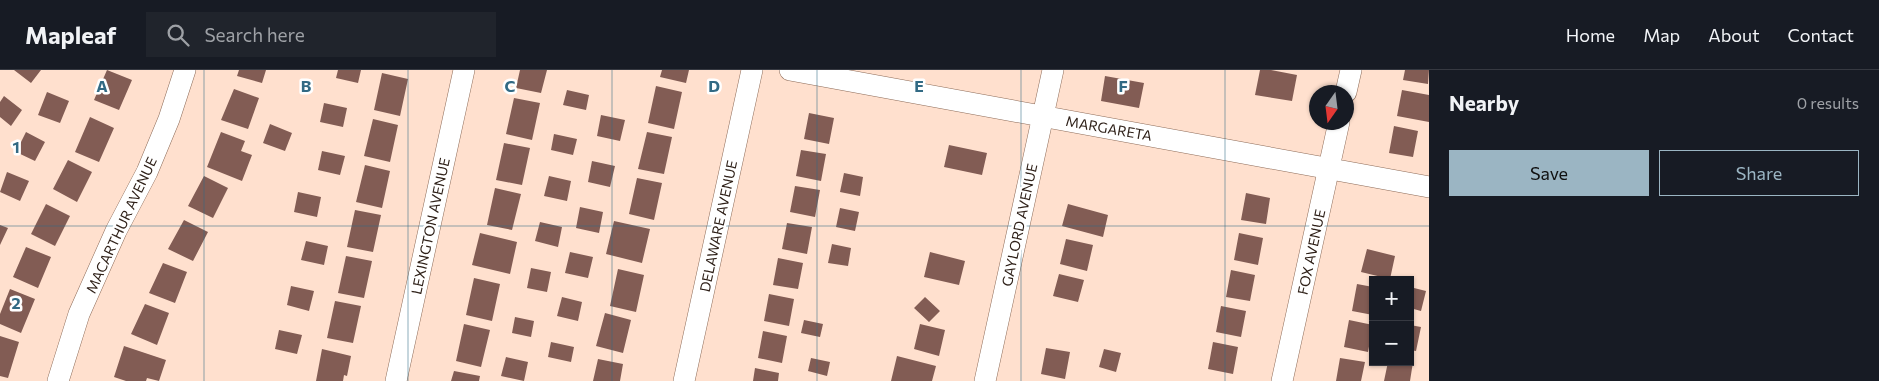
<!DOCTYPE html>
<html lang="en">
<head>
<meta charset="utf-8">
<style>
	body { margin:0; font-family:Commissioner,sans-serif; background:#20242c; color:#f1f3f6 }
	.controls { position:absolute; right:15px; bottom:15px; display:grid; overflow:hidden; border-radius:0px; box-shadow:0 1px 4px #0004 }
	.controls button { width:45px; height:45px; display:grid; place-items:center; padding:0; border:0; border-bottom:1px solid #363941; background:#171b24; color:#f1f3f6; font:25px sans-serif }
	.compass { position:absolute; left:1309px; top:15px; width:45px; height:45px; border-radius:50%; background:#171b24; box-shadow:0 1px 4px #0004; rotate:194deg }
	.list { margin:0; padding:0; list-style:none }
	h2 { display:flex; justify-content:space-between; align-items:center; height:65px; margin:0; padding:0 20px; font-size:21px }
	h2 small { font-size:16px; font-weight:400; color:#9ea1a6 }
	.actions { display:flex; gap:10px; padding:15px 20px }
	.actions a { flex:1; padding:11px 0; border:1px solid #9bb5c3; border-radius:0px; text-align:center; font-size:18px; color:#9bb5c3 }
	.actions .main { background:#9bb5c3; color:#111 }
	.icon { flex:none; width:28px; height:28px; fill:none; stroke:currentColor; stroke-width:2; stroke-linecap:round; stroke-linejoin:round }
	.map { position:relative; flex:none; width:1429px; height:311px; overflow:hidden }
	header { display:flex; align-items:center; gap:30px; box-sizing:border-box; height:70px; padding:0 25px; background:#171b24; border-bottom:1px solid #363941 }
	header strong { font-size:24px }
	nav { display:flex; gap:28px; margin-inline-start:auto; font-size:18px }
	.search { width:350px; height:45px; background:#20242c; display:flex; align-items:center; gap:12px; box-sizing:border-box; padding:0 18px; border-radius:0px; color:#9ea1a6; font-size:19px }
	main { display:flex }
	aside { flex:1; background:#171b24 }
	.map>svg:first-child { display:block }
	.building { fill:#825c54 }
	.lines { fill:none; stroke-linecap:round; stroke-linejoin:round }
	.minor-casing { stroke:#8d6b58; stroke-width:22 }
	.minor { stroke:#fff; stroke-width:21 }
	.grid { fill:none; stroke:#326a84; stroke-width:1; stroke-opacity:0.55 }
	.labels { text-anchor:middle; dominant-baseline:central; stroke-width:5; stroke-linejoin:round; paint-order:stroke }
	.street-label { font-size:14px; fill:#2f2119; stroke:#fff }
	.grid-label { font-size:16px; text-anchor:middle; font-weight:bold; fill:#326a84; stroke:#fff; stroke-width:5; stroke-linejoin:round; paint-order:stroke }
</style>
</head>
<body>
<header>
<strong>Mapleaf</strong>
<div class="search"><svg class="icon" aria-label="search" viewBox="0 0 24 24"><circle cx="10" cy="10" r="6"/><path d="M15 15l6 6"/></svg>Search here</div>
<nav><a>Home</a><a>Map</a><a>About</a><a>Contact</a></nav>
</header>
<main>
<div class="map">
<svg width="1429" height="311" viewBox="0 0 1429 311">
	<rect width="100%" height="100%" fill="#ffe0ce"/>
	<path class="building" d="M14,0H41L31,13Z
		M107,0L132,10L119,40L94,30Z
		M239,0H266L262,13L237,6Z
		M338,0H361L358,13L336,8Z
		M520,0H547L541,23L516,18Z
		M662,0H689L686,13L660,7Z
		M1260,0H1271L1297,5L1292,31L1255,25Z
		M1405,0H1429L1428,14L1403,10Z
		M382,3L408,9L400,46L374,40Z
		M1105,6L1144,13L1139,38L1101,31Z
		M656,16L682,22L674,59L648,53Z
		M234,19L259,28L248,59L221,50Z
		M567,20L589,25L586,40L563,35Z
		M1402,20L1429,25V52L1397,46Z
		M47,22L69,31L60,53L38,45Z
		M4,26L22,40L11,56L0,47V32Z
		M514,28L540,33L532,70L506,64Z
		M324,33L347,38L343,57L320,52Z
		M809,43L834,48L829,74L804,69Z
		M601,45L625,50L620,71L597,66Z
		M90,47L114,58L99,92L75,82Z
		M373,49L398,55L390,92L364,86Z
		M270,54L292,63L285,81L263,73Z
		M1394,56L1418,61L1413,87L1389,83Z
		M26,62L45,72L35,91L16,82Z
		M221,62L245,71L241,81L252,85L242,111L207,97Z
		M647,62L672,67L664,104L638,99Z
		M554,64L577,69L573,85L551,80Z
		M504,73L530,78L522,115L496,110Z
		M949,75L987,83L982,105L944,97Z
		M801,80L826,84L821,111L796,106Z
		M322,81L345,86L340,105L318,100Z
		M68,90L92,102L77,132L53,119Z
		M592,91L615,96L610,117L588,112Z
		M365,95L390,101L382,138L356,132Z
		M7,102L29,111L20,131L0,122Z
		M844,103L863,107L860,126L840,122Z
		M204,106L228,118L213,148L188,136Z
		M549,106L571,111L567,131L544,126Z
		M637,108L662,113L654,150L629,144Z
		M795,116L820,120L815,147L790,142Z
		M495,118L521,124L512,160L487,155Z
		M298,122L321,127L317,147L294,142Z
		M1246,123L1270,128L1266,154L1241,150Z
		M46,134L70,146L55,176L31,164Z
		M1068,134L1108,145L1103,167L1062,156Z
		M580,137L603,142L599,163L576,158Z
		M840,138L859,142L855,161L836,157Z
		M355,140L381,145L373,182L347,177Z
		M184,150L208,162L193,191L168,179Z
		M614,151L650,159L642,193L606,184Z
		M540,152L562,157L558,177L535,171Z
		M787,153L812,157L807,184L782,179Z
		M0,155L8,158L0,175Z
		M480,163L517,172L510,204L472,195Z
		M1239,163L1263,168L1258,195L1234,190Z
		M1066,169L1093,175L1087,201L1060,194Z
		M306,171L328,176L324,195L301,190Z
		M832,174L851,178L848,196L828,193Z
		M26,177L51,187L38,218L13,207Z
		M1367,179L1395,186L1390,209L1361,202Z
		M570,182L593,187L588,208L565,203Z
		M930,182L965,191L959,215L924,207Z
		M346,186L372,191L364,228L338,223Z
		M778,188L803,193L798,219L773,215Z
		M163,193L187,202L175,233L149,223Z
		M531,198L551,202L547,222L527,218Z
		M618,199L644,205L636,242L610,236Z
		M1231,200L1255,205L1250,231L1226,227Z
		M1059,204L1084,210L1078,232L1053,226Z
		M474,208L500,214L492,251L466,245Z
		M1357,214L1373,217V245L1352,241Z
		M291,216L314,221L309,241L287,235Z
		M1410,217L1426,221L1421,241L1410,238Z
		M10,219L35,229L21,263L0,254V244Z
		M769,224L794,229L789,256L764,251Z
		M562,227L582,232L578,251L557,246Z
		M925,227L940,241L929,252L914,238Z
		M335,231L361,236L353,273L327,268Z
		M145,234L169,243L157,275L131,264Z
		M1221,236L1246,241L1241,267L1216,262Z
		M605,243L631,250L623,283L596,276Z
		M515,247L534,251L531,267L512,263Z
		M804,250L823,254L820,267L801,263Z
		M1349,250L1373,255L1368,282L1344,277Z
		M464,254L490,260L481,297L456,291Z
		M920,254L945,260L939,286L914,279Z
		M1410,255L1421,257L1416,281L1410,280Z
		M279,260L302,265L297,284L275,279Z
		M763,261L787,266L782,293L758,288Z
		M0,266L19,272L8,308L0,306Z
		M551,272L574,277L571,292L548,287Z
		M1213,272L1238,277L1233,304L1208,299Z
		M124,276L166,290L159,311L147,308L146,311H126L114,307Z
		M1046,278L1070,282L1065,309L1041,304Z
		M322,279L351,286L347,306L344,305L343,311H316Z
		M1104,279L1121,283L1116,302L1099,297Z
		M897,286L936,296L932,311H891Z
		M506,287L528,292L524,311L501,306Z
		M811,288L830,292L827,306L808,301Z
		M1340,288L1365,292L1361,311H1336Z
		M598,289L623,294L620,311H593Z
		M1388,292H1413L1410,311H1384Z
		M755,298L779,303L778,311H753Z
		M454,301L480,306L479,311H451Z"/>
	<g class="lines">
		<g class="minor-casing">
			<path id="minor" d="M790,0L1429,117
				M1346,22L1351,0
				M58,311L79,244L116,161L147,102L169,49L185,0
				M396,311L464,0
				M684,311L752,0
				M985,311L1053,0
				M1282,311L1339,52"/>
		</g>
		<use href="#minor" class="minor"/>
	</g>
	<path class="grid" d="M204,0V311M408,0V311M612,0V311M817,0V311M1021,0V311M1225,0V311M0,156H1429"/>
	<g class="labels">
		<g class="street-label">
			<text transform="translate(1109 58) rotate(10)">MARGARETA</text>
			<text transform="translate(121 155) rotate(-65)">MACARTHUR AVENUE</text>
			<text transform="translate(1019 155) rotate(-78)">GAYLORD AVENUE</text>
			<text transform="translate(430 156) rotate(-78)">LEXINGTON AVENUE</text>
			<text transform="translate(718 156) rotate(-78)">DELAWARE AVENUE</text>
			<text transform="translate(1311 182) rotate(-78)">FOX AVENUE</text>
		</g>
	</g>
	<g class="grid-label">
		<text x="102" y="22">A</text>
		<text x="306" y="22">B</text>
		<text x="510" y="22">C</text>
		<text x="714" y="22">D</text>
		<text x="919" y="22">E</text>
		<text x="1123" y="22">F</text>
		<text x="16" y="83">1</text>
		<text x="16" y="239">2</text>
	</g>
</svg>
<div class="controls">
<button>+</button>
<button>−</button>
</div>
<svg class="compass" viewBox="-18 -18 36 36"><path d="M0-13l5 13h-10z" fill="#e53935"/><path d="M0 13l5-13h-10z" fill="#9ea1a6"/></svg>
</div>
<aside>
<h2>Nearby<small>0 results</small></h2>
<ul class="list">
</ul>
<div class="actions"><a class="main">Save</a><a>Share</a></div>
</aside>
</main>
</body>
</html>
